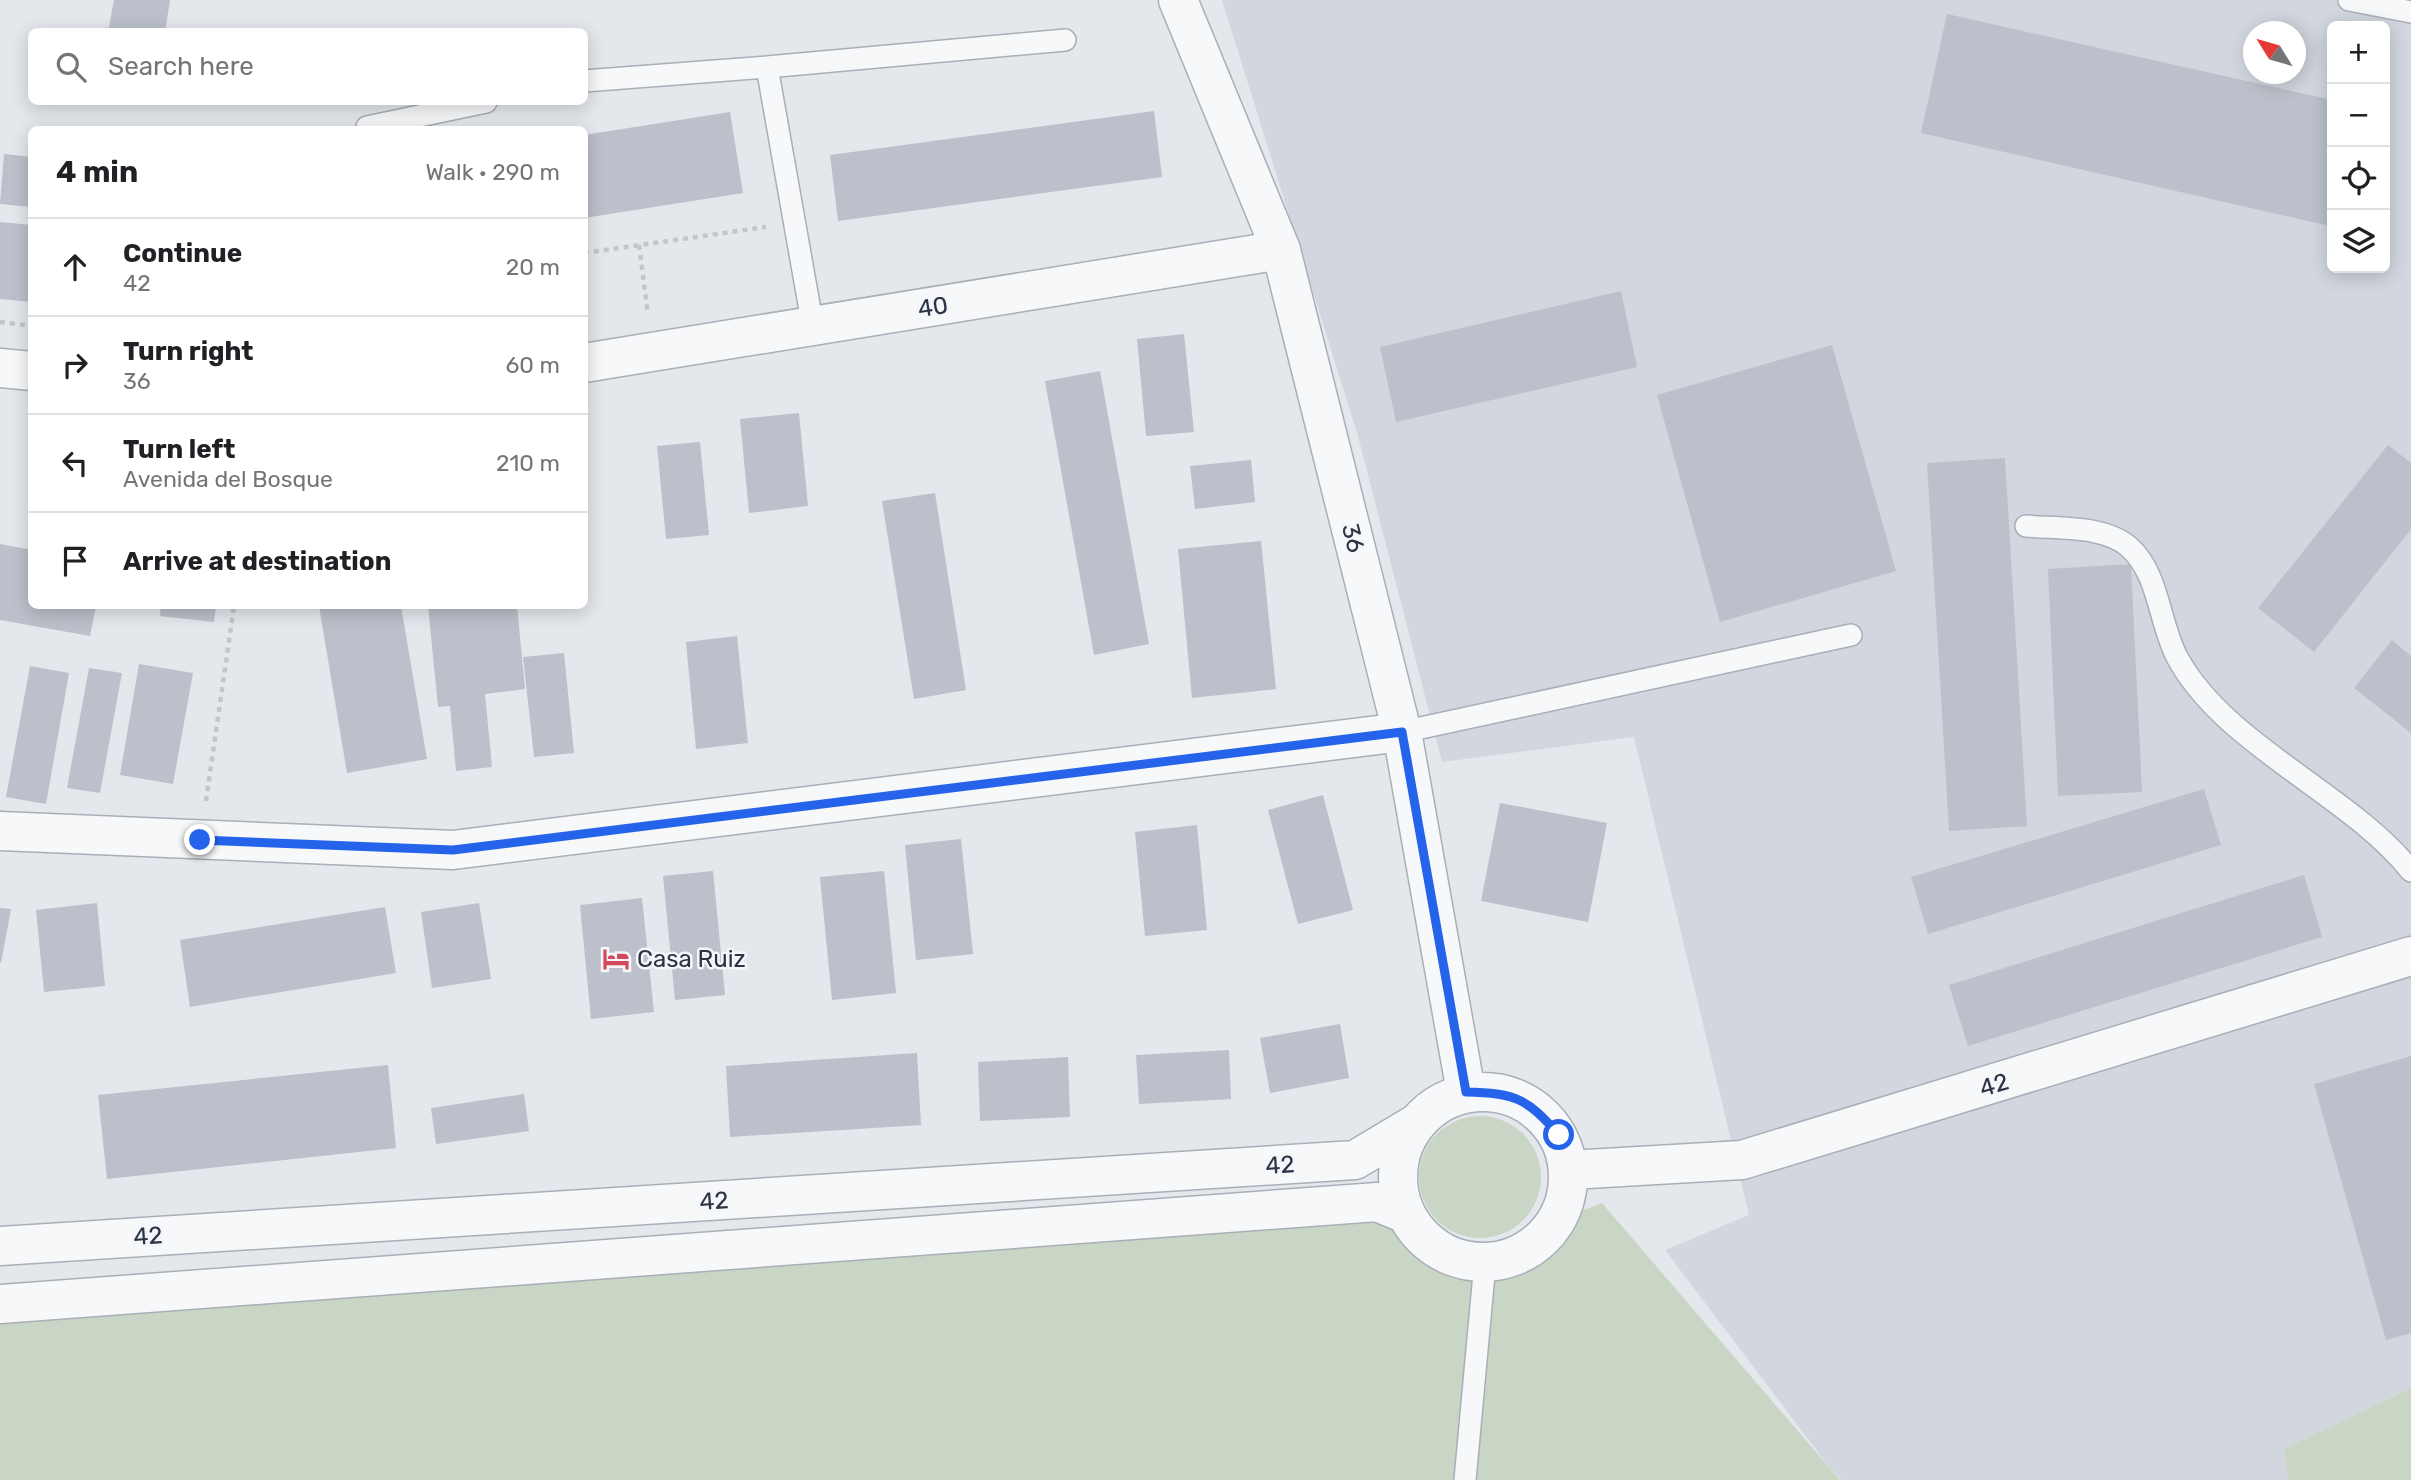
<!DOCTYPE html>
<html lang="en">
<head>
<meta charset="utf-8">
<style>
	body { margin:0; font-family:Rubik,sans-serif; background:#f6f6f6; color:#202124 }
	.controls { position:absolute; right:21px; top:21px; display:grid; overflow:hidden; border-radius:10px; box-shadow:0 4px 18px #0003 }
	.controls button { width:63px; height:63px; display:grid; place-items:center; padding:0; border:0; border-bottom:2px solid #e0e0e0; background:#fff; color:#202124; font:35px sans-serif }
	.compass { position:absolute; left:2243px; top:21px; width:63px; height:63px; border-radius:50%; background:#fff; box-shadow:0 4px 18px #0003; rotate:307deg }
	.stop { position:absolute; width:21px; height:21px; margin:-16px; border:5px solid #2563eb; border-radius:50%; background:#fff }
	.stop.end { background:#2563eb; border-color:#fff; box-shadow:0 2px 7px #0008 }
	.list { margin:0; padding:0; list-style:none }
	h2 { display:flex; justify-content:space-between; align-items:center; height:91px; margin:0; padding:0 28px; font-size:30px }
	h2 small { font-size:23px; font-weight:400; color:#757577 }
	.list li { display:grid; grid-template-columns:46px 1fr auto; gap:21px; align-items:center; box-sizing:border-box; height:98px; padding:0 28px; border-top:2px solid #e0e0e0 }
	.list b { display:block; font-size:26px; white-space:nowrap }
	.list p { margin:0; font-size:23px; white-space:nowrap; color:#757577 }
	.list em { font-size:23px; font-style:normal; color:#757577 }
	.icon { flex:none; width:38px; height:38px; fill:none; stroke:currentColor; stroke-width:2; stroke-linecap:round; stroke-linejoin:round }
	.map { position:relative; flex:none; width:2411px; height:1480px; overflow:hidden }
	.search { position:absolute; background:#fff; box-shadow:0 4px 18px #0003; left:28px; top:28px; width:560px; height:77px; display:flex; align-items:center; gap:18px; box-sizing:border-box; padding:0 24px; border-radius:10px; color:#757577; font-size:26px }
	.panel { position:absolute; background:#fff; box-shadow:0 4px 18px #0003; left:28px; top:126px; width:560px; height:483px; border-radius:10px }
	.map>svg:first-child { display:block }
	.built { fill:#d2d6de; fill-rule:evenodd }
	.green { fill:#c9d6c5 }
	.building { fill:#bbc0ca }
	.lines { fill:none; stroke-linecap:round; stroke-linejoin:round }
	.service-casing { stroke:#a9aeb7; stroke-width:24 }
	.minor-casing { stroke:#a9aeb7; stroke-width:41 }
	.tertiary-casing { stroke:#a9aeb7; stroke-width:41 }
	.path { stroke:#c2c5cb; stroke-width:4.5; stroke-dasharray:5 5; stroke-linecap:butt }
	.service { stroke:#f7f8fa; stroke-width:21 }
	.minor { stroke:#f7f8fa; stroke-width:38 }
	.tertiary { stroke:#f7f8fa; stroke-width:38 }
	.route { stroke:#2563eb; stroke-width:9 }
	.labels { text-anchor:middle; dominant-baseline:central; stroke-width:5; stroke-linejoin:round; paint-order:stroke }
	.street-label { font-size:24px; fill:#2b3445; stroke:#f4f6f9 }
	.poi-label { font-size:24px; fill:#2b3445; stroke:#f4f6f9; text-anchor:start }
</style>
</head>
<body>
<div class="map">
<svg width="2411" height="1480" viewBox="0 0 2411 1480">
	<rect width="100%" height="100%" fill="#e4e7ec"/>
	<path class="built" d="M1222,0H2411V1388L2284,1449L2288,1480H1841L1830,1468L1665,1250L1749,1215L1634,737L1442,762L1358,436ZM2332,26H2385V268H2332ZM2254,32H2296V74H2254Z"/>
	<path class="green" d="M1419 1177a61 61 0 1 1 122 0a61 61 0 1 1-122 0Z
		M1602,1203L1840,1480H0V1315L1405,1219C1435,1263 1490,1287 1536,1249C1546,1241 1551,1226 1561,1220C1573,1212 1589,1209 1602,1203Z
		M2411,1388V1480H2288L2284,1449Z"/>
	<path class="building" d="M114,0H170L165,32H108Z
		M1947,14L2332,100L2330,226L1921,133Z
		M1154,111L1162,177L838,221L830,155Z
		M730,112L743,193L584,218V135Z
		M4,154L32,157V207L0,204Z
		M0,222L32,225V302L0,299Z
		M1621,291L1637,367L1396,422L1380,347Z
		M1184,334L1194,432L1146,436L1137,339Z
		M1832,345L1896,571L1720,622L1657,395Z
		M1100,371L1149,644L1094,655L1045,381Z
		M799,413L808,506L749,513L740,419Z
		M700,442L709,535L666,539L657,446Z
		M2388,445L2411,463V529L2314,652L2258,608Z
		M2005,458L2027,826L1949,831L1927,463Z
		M1251,460L1255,502L1195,509L1190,466Z
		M935,493L966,690L914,699L882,501Z
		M1261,541L1276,689L1192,698L1178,549Z
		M0,544L32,550V606H96L90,636L0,620Z
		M2131,564L2142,792L2058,796L2048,569Z
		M161,606H216L214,622L160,616Z
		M319,606H401L427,759L347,773Z
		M428,606H517L525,689L485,694L492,767L456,771L450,706L438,707Z
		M737,636L748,743L696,749L686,642Z
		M2392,640L2411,656V733L2354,688Z
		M564,653L574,753L534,757L523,657Z
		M139,664L193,673L173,784L120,775Z
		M30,666L69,673L46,804L6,797Z
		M89,668L122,673L100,793L67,788Z
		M2204,789L2221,845L1928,934L1911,877Z
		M1323,795L1353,910L1298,924L1268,810Z
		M1500,803L1607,823L1588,922L1481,901Z
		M1197,825L1207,930L1145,936L1135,832Z
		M961,839L973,954L916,960L905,845Z
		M713,871L725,995L675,1000L663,876Z
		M884,871L896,993L832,1000L820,877Z
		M2304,875L2322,937L1968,1046L1949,985Z
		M642,898L654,1012L591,1019L580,905Z
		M97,903L105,986L44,992L36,910Z
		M479,903L491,979L432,988L421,912Z
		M385,907L396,973L190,1007L180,940Z
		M0,908L11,909L1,963L0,962Z
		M1340,1024L1349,1078L1270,1093L1260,1038Z
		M1229,1050L1231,1099L1139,1104L1136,1055Z
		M917,1053L921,1125L730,1137L726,1066Z
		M2411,1056V1333L2386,1340L2314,1084Z
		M1068,1057L1070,1117L980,1121L978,1062Z
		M388,1065L396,1148L107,1179L98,1095Z
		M524,1094L529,1131L436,1144L431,1108Z"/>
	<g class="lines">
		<g class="service-casing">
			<path id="service" d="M2349,0L2411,12
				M584,81L767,67
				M367,127L486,102
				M813,327L767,67L1065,40
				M2026,526C2057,529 2104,525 2129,547C2159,573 2159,623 2177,657C2224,745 2350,794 2411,871
				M1402,732L1851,635
				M1465,1480L1485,1263"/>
		</g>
		<g class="minor-casing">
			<path id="minor" d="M584,363L1281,250
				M0,368L32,371
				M0,831L453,850L1402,732"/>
		</g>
		<g class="tertiary-casing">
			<path id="tertiary" d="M1178,0L1281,250L1402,732L1466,1092
				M1398 1177a85 85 0 1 1 170 0a85 85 0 1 1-170 0Z
				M1570,1170L1742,1160L2411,956
				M0,1246L1355,1160L1417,1123
				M0,1304L1377,1202L1406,1214"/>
		</g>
		<path class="path" d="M639,245L648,314
			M584,253L766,227
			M0,322L32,326
			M206,801L234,606"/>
		<use href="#service" class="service"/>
		<use href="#minor" class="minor"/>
		<use href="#tertiary" class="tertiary"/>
	</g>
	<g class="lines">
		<path class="route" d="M200,840L453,850L1402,732L1466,1092C1515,1093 1527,1098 1559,1135"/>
	</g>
	<defs>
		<g id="hotel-bare" transform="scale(2.1)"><path d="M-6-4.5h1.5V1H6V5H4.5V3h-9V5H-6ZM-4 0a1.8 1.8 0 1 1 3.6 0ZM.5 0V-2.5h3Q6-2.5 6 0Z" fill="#d1495b" stroke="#f4f6f9" stroke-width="2.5" paint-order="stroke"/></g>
	</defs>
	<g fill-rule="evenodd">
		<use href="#hotel-bare" x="616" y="959"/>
	</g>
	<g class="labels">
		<g class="street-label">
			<text transform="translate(933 307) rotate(-9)">40</text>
			<text transform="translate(1353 538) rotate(76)">36</text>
			<text transform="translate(1994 1085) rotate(-17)">42</text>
			<text transform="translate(1280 1165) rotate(-4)">42</text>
			<text transform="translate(714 1201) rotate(-4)">42</text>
			<text transform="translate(148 1236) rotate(-4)">42</text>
		</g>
		<g class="poi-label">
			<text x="637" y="959">Casa Ruiz</text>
		</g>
	</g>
</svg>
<div class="controls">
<button>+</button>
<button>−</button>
<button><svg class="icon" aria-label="locate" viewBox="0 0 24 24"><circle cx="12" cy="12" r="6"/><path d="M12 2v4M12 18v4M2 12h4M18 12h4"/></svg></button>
<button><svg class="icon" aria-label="layers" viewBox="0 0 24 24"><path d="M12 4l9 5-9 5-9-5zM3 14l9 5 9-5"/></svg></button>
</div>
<svg class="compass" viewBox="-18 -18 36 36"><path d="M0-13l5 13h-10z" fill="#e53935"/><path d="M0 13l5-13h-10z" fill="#757577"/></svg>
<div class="stop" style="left:1559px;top:1135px"></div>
<div class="stop end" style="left:200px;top:840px"></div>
<div class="search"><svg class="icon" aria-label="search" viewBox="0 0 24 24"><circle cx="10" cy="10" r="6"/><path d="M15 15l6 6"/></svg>Search here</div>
<section class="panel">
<h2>4 min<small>Walk · 290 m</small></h2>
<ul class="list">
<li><svg class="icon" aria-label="ahead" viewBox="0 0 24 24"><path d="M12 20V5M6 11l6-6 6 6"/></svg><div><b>Continue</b><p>42</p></div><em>20 m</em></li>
<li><svg class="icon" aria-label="right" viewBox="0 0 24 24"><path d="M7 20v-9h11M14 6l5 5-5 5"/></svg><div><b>Turn right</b><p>36</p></div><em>60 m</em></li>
<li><svg class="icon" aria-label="left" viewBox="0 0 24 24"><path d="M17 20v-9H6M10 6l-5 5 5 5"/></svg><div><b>Turn left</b><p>Avenida del Bosque</p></div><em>210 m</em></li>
<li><svg class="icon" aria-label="arrive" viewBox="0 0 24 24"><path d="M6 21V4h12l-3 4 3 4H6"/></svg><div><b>Arrive at destination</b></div></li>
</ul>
</section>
</div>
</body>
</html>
